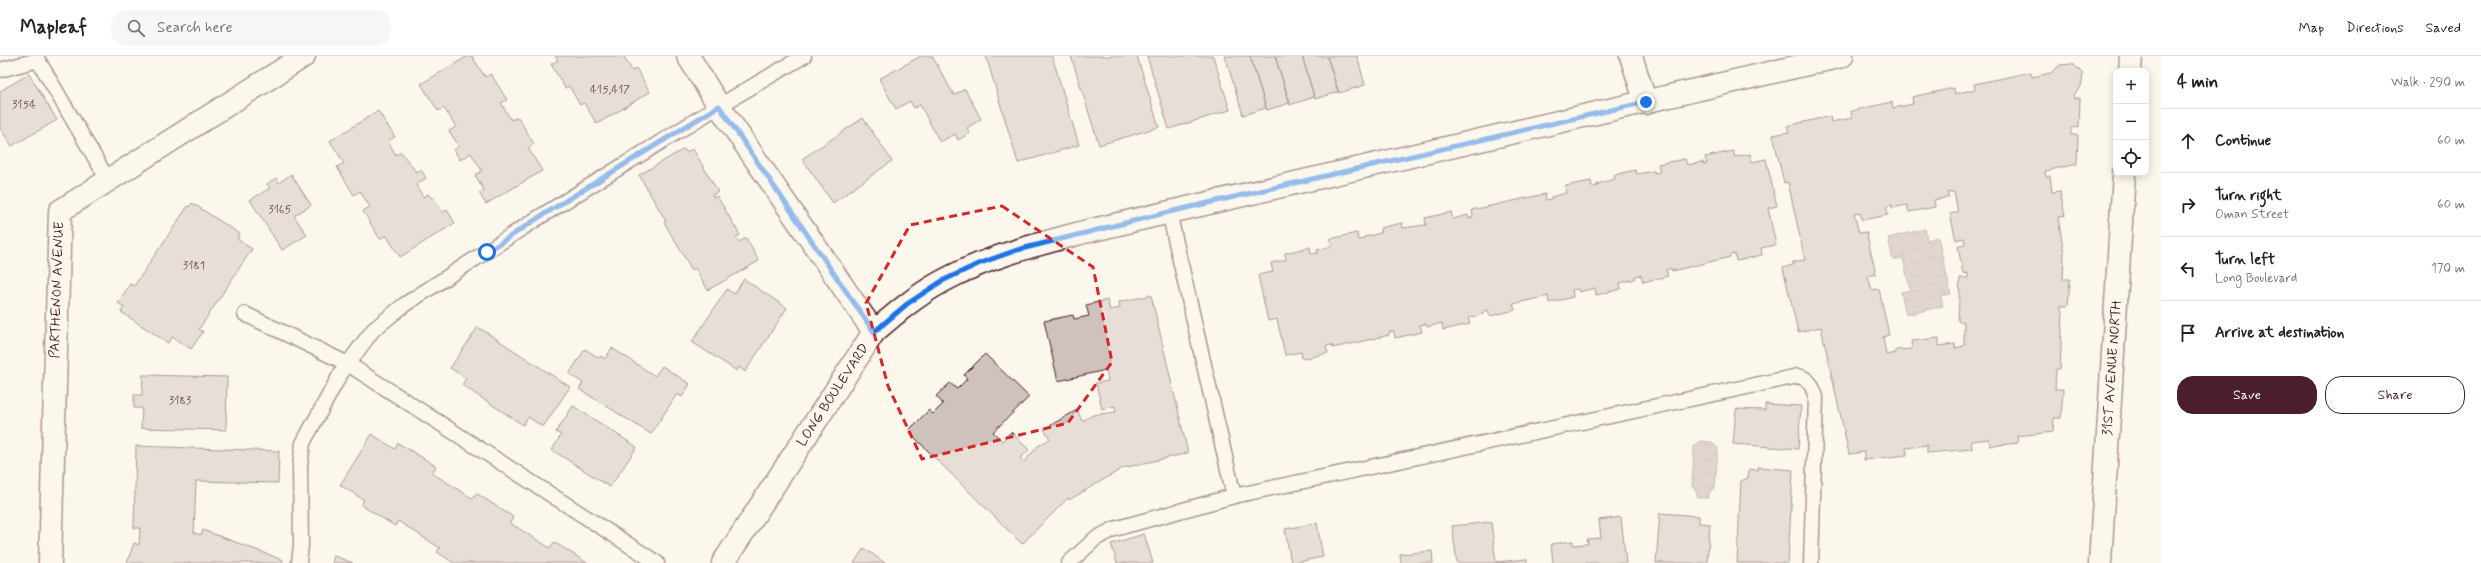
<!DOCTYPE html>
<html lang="en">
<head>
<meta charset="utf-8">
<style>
	body { margin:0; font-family:Mynerve,sans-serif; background:#f6f6f6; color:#222 }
	.controls { position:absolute; right:12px; top:12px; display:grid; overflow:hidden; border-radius:8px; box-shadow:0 2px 10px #0003 }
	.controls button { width:36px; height:36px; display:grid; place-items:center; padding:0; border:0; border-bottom:1px solid #e0e0e0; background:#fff; color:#222; font:20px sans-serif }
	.stop { position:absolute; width:12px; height:12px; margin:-9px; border:3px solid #1a73e8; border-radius:50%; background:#fff }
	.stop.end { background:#1a73e8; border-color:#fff; box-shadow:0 1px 4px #0008 }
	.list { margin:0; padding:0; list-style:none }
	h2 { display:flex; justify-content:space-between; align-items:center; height:52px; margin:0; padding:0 16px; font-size:17px }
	h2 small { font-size:13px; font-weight:400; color:#767676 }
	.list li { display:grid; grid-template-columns:26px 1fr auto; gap:12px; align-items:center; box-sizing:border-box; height:64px; padding:0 16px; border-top:1px solid #e0e0e0 }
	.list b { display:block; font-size:15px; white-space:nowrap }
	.list p { margin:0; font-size:13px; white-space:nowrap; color:#767676 }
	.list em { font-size:13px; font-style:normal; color:#767676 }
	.actions { display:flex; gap:8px; padding:12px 16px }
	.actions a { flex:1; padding:9px 0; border:1px solid #4a1f2b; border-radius:16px; text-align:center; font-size:14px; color:#4a1f2b }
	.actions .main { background:#4a1f2b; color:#fff }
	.icon { flex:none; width:22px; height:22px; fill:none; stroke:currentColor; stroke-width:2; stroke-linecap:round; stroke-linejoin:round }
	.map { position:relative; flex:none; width:2161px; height:507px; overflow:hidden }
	header { display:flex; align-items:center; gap:24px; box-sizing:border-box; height:56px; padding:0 20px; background:#fff; border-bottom:1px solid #e0e0e0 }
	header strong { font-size:19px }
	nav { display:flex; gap:22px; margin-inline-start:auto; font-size:14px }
	.search { width:280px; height:36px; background:#f6f6f6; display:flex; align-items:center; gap:10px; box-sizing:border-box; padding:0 14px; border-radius:16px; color:#767676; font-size:15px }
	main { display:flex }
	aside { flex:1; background:#fff }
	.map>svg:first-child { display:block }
	.water { fill:url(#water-ripples); stroke:#907477 }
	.building { fill:#cfc2bc; stroke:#4a1f2b; fill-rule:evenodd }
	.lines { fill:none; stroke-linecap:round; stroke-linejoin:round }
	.lane-casing { stroke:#4a1f2b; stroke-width:17 }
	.street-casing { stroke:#4a1f2b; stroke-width:25 }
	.secondary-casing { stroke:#4a1f2b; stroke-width:25 }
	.lane { stroke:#fbf7ec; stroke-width:14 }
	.street { stroke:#fbf7ec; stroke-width:22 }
	.secondary { stroke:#fbf7ec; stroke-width:22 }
	.route { stroke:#1a73e8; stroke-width:5 }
	.marked { fill:none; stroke:#d62828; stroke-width:3; stroke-dasharray:8 5; stroke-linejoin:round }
	.labels { text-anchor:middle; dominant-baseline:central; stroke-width:3; stroke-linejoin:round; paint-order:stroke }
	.number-label { font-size:12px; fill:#6b484f }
	.street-label { font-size:14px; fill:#4a1f2b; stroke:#fbf7ec }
</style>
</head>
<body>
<header>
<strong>Mapleaf</strong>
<div class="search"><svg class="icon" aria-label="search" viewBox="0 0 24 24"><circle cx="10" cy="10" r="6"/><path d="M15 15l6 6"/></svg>Search here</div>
<nav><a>Map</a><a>Directions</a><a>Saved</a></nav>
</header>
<main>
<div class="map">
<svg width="2161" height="507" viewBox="0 0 2161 507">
	<defs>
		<pattern id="water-ripples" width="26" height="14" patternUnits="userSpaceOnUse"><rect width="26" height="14" fill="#bfadaa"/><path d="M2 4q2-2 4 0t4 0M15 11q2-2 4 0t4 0" fill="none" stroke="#9d8c8b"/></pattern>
	</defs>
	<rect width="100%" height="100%" fill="#fbf7ec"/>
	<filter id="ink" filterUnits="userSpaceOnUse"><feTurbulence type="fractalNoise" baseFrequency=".025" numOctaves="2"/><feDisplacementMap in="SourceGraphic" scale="8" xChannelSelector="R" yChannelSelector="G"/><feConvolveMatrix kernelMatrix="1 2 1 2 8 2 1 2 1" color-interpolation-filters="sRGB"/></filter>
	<g filter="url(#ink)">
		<path class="water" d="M1925,173L1927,184L1938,181L1951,238L1941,240L1943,250L1906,259L1901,236L1910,234L1903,202L1893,204L1888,182Z
			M1700,385L1712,386L1718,392L1715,431L1709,437L1708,442H1697V436L1692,430L1694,391Z"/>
		<path class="building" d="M468,0H472L485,21L491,18L507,44L501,47L511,64L518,61L534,88L528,92L542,115L486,148L479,137L484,134L475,119L482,115L471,97L460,104L454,94L459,90L449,75L456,71L444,52L438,55L421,28Z
			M555,0H624L632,15L636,12L650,36L597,68L584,47L580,49L569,30L565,32L551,8L558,4Z
			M921,0H932L954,39L965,33L981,63L967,72L970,77L958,84L955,78L940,86L920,49L914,52L910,45L896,53L879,23Z
			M986,0H1052L1079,89L1018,107Z
			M1071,0H1137L1159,71L1099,89Z
			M1147,0H1213L1230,54L1169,73Z
			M1225,0H1250L1266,52L1243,59Z
			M1250,0H1275L1290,47L1267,54Z
			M1275,0H1302L1314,41L1290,49Z
			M1302,0H1327L1338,36L1315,43Z
			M1327,0H1357L1365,29L1339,37Z
			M2073,8L2083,18L2081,31L2074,39V42H2080L2079,71L2071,72V79H2078L2077,108L2045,115L2046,121L2050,120L2052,136L2060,135L2065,160L2058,161L2064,197L2063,223H2070L2068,250H2061V255H2063L2060,313H2056L2055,333H2063L2061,362H2054L2053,376L2017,380L2018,387L1990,390L1989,383L1971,385L1972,393L1927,397V389L1906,392L1907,399L1864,404V396L1849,398L1821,271L1798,276L1783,212L1793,209V206L1805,204L1788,126L1784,127L1773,79L1789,76L1787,70L1830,60L1831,66L1852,62L1851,55L1892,46L1893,52L1913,48L1912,41L1954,32L1955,38L1975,33L1974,28L2031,16L2032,21L2051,17L2060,9ZM1954,136L1958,156L1950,158L1956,184L1964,182L1965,189L1958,190L1963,218L1968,217V222H1960L1958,265L1964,266V290L1955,292V288L1939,290V282L1911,285L1912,293L1896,294V297L1886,299L1883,281L1889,279L1879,233L1872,234L1868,220L1876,218L1866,176L1859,177L1854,157L1860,156L1862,164L1888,159L1886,151L1892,149V152L1907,149L1909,156L1935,151L1934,144L1949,141L1947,137Z
			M29,18L57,64L12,90L0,72V35Z
			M378,55L395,81L388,85L396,99L401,96L416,116L421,114L426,122L416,129L423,141L428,138L431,142L433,141L443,156L447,154L455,167L400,201L386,179L380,183L363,155L370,151L360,135L354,139L337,111L344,107L330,85Z
			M863,62L892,105L833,147L802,103Z
			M684,93L686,96L693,93L718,136L712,139L714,142L717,140L740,179L736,182L739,186L746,182L759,205L708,234L695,212L692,214L664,166L666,165L639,119Z
			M1733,95L1735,101L1750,98L1752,106L1766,103L1777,150L1768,152L1776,189L1761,192L1762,199L1736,205L1735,198L1730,199V201L1672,215L1671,212L1666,214L1668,220L1643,226L1641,219L1635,220V223L1620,227L1621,233L1596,239L1595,232L1579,236L1578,233L1572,234L1573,241L1549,247L1548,240L1513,248L1515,254L1490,260L1488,254L1483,255V258L1468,262L1470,268L1443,274L1442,267L1427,271L1426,268L1420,269L1422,276L1395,282L1394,275L1389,276V279L1333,292L1332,289L1326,290L1328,297L1302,303L1301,296L1285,299L1277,263L1268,265L1258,219L1273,216L1271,207L1286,204L1285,197L1310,191L1311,198L1318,197L1317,194L1332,190L1330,183L1357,177L1358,184L1364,183V181L1381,177L1380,172L1402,167L1403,172L1426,169L1425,162L1451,156L1453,163L1468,159V162L1473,161L1472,154L1545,138L1546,144L1551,143V141L1566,137L1565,130L1591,125L1592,131L1598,130L1597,128L1615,123L1614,119L1635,114L1637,118L1654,115V117L1660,116L1658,108L1685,103L1687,109L1703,106V108H1707L1705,101Z
			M291,118L311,149L294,160L307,179L282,194L250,144L270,132L267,128L276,122L279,127Z
			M192,147L240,178L237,183L252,193L199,273L203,276L191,293L172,281L168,287L121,256L124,251L118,247L130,228L134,230L188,150L189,151Z
			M744,223L787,252L745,316L739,311L737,315L692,286L727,233L734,238Z
			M1151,239L1188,397L1123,412L1069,444L1068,442L1022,488L908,375L929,354L933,358L943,348L936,340L950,327L957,333L967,323L964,319L985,298L1029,341L993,376L1002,385L1011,376L1029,394L1020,402L1024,406L1038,390L1050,383L1044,373L1077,354L1082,365L1093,359L1116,356L1115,350L1102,353L1096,327L1108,325L1106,314L1058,325L1044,265L1073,259L1074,263L1089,260L1086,249L1107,244L1110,254L1120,252L1119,246Z
			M478,271L570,331L543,371L528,361L523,369L462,329L466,322L450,312Z
			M612,292L655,320L662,310L690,328L682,341L677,338L651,378L579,333L583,327L569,318L585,293L599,302L601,300L605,303Z
			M143,319L227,321L226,374L141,372L142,352H134V339H142Z
			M1765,348L1801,350L1798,393L1733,388L1736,353L1765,354Z
			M573,350L637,391L610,431L552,394L561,379L556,376Z
			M372,378L395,393L398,387L436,410L432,417L473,443L476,437L513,461L510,467L550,492L554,486L587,507H454L437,496L440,492L398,465L395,470L361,449L364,444L340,429Z
			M136,390L279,395L278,427L196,425L194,477L201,479L203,474L283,504V507H127L134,487L139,489L140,472H134Z
			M1758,411L1793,414L1788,507H1737L1741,425L1748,422L1749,413L1758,414Z
			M1660,457L1699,460V467L1710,468L1707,507H1656Z
			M1621,461L1626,507H1553L1551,488L1573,485V489L1588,488L1587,483L1601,482L1599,464Z
			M1491,466L1496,506L1527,503V507H1457L1452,470Z
			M1317,467L1323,501L1291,507L1285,473Z
			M1144,478L1153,507H1117L1111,488Z
			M864,492L885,507H854Z
			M1432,495L1433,507H1401L1400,498Z
			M334,500L353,507H332Z"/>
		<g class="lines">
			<g class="lane-casing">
				<path id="lane" d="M0,14L38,4L108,124
					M1169,156L1234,440
					M245,258L348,308L657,507
					M299,507L301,489L300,410L303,387L341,317L373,274L404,249L538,162L719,50L804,0
					M1069,507L1095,483L1114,473L1234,440L1798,320C1810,323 1812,330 1816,341L1811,507"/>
			</g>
			<g class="street-casing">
				<path id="street" d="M688,0L719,50L874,276
					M1631,0L1646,47
					M50,507L60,155L304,0
					M723,507L874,276C896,257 917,239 943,225C987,201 1035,189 1084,176L1842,0"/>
			</g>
			<g class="secondary-casing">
				<path id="secondary" d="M2130,15L2131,0
					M2100,507L2124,117"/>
			</g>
			<use href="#lane" class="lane"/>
			<use href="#street" class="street"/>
			<use href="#secondary" class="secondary"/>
		</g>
	</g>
	<g class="lines" filter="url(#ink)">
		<path class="route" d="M487,196L538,162L719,50L874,276L907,248L942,225L978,208L1017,194L1169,156L1646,46"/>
	</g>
	<path d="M0 0H2161V507H0ZM1002,150L1093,211L1112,306L1068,367L922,403L888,330L866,247L910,169Z" fill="#fbf7ec" fill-opacity=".55" fill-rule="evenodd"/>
	<path class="marked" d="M1002,150L1093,211L1112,306L1068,367L922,403L888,330L866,247L910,169Z"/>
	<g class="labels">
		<g class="number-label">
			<text x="610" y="34">415,417</text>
			<text x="24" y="49">3154</text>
			<text x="280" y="154">3165</text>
			<text x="194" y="210">3181</text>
			<text x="180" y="345">3183</text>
		</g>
		<g class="street-label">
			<text transform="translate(57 234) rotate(-88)">PARTHENON AVENUE</text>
			<text transform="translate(2112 312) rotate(-86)">31ST AVENUE NORTH</text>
			<text transform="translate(833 339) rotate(-57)">LONG BOULEVARD</text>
		</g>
	</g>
</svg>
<div class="controls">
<button>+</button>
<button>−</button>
<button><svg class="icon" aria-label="locate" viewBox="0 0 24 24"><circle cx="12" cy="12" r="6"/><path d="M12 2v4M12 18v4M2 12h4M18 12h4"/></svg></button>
</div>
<div class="stop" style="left:487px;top:196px"></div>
<div class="stop end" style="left:1646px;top:46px"></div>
</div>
<aside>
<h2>4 min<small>Walk · 290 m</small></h2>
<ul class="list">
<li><svg class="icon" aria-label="ahead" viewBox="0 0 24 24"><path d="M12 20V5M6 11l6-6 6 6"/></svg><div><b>Continue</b></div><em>60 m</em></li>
<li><svg class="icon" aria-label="right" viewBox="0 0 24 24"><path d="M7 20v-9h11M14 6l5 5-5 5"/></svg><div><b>Turn right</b><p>Oman Street</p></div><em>60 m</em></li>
<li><svg class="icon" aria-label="left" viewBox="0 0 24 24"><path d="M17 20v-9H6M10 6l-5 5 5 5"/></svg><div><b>Turn left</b><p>Long Boulevard</p></div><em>170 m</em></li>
<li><svg class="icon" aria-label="arrive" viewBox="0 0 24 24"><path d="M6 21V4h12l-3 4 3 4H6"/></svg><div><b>Arrive at destination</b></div></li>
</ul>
<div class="actions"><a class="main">Save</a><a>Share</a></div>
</aside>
</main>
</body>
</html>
